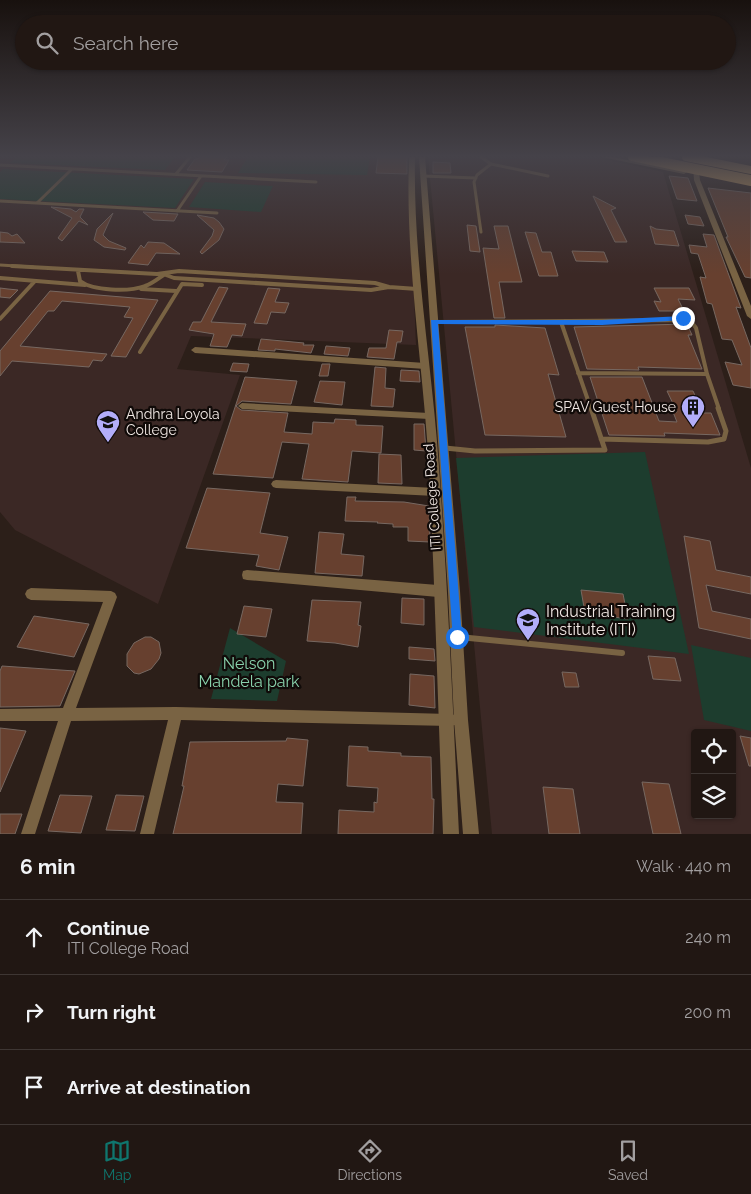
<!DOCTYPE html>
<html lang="en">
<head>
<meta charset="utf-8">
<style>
	body { margin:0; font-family:Raleway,sans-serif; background:#29201c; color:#f1f3f6 }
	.controls { position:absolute; right:15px; bottom:15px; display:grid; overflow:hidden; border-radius:5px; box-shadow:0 1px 4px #0004 }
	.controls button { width:45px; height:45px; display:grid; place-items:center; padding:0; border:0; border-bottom:1px solid #3e3633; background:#211713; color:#f1f3f6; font:25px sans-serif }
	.stop { position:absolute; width:15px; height:15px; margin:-11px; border:4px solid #1a73e8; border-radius:50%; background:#fff }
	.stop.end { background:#1a73e8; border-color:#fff; box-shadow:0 1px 5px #0008 }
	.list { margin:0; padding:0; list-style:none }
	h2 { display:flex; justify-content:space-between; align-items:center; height:65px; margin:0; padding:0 20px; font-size:21px }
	h2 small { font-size:16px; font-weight:400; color:#a29fa0 }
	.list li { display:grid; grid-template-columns:32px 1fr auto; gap:15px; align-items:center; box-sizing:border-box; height:75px; padding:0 20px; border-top:1px solid #3e3633 }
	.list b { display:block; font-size:19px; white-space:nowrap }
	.list p { margin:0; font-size:16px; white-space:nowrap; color:#a29fa0 }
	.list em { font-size:16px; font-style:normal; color:#a29fa0 }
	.icon { flex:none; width:28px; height:28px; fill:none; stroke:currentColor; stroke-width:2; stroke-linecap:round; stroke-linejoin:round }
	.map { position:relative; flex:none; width:751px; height:834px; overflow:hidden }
	.search { position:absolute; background:#211713; box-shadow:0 1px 4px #0004; left:15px; right:15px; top:15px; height:55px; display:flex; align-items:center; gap:12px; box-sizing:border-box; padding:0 18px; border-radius:28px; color:#a29fa0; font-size:19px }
	.sheet { height:290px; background:#211713 }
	nav { display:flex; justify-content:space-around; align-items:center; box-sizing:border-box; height:70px; border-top:1px solid #3e3633; background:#211713; font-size:14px; color:#a29fa0 }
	nav a { display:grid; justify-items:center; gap:2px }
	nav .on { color:#0f766e }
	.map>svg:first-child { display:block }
	.education { fill:#3b2825; fill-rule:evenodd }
	.green { fill:#1d3d2e }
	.building { fill:#67402f; stroke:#776861 }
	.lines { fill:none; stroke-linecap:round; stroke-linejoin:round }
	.service-far3 { stroke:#796343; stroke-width:3 }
	.service-far2 { stroke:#796343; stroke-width:4 }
	.service-far1 { stroke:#796343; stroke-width:5 }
	.service { stroke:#796343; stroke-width:6 }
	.minor { fill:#796343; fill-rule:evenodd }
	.tertiary { fill:#796343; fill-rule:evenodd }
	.primary { fill:#d2a45f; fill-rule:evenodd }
	.primary-bridge { stroke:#d2a45f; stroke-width:8 }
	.route { fill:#1a73e8 }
	.labels { text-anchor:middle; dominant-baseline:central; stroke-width:4.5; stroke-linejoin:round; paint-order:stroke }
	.poi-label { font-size:14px; fill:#f1e8e4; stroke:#100a08; text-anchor:end }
	.street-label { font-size:14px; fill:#f1e8e4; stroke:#100a08 }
	.near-poi-label { font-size:16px; fill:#f1e8e4; stroke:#100a08; text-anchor:start }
	.near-park-label { font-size:16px; fill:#89d2ac; stroke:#100a08 }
</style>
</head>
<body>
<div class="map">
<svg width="751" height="834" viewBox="0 0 751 834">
	<rect width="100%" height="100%" fill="#2c1f19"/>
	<path class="education" d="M0,157H378L376,173L409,174L416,345L191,336L177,369L240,375L158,604L15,530L0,512Z
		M428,157H594L663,172L751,468V834H492ZM695,733H732V815H695Z"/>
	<path class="green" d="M17,157H175L165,170L10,163Z
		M248,157H370L367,175L238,173Z
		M3,169L194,179L175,208L0,199V172Z
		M205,182L273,186L261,212L189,207Z
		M645,452L689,654L474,627L456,458Z
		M230,628L286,661L277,701L211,699Z
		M691,645L751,658V731L704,720Z"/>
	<path class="building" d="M200,157H227L224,160H229L222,172L187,170L195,159H198Z
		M378,157H407V174L376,173Z
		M433,162L450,163L451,173H433Z
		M669,176L688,178L697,201L677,199Z
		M708,188L751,193V278L745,277L726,237H728Z
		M593,196L616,208L611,210L627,242H615Z
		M51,207L71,209L76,212L79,209H84L80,217L88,225L79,221L62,241L58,238L72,218Z
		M143,212L177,214H178L174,221L153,220Z
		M113,213L103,235L109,241L126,248L125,250L104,247L94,240L97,229Z
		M197,215L214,218L219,222L224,229L219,240L202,254L200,252L212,236L214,230Z
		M685,215L700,217L704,226L688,224Z
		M467,225L476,226L480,252L470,251Z
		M494,226H508L522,282H499L505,318H494L483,248L499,249Z
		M650,226L656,229L674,231L679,246L655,244Z
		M0,232L8,233L12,236L17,234L25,243L0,242Z
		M525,232L536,233L542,252H551L558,276H539Z
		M703,234L714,235L741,308L736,307L751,348V388L733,385L725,362L742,365L732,340L722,339L712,304L707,303L700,277L706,278L698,254L691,253L689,245L707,247Z
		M148,242L164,243L180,254L156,253L148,265L128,263L141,245L144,248Z
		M572,251L604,252L608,262L576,261Z
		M219,287L228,288L211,322L246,324L242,336L232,335L227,347L210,346L214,334L189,330L193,322H201Z
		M0,288L8,289L18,290L10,298L0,297Z
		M268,288L280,289L275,302L289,303L285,313L271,312L267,324L254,323Z
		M654,288H689L695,300L678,299L684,311H659L654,301L661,302Z
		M50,291L158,300L126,357L111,356L133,318L124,317L130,307L62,301L54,311H48L20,346L107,354L102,361L93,360L89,367L12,361L0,376V351Z
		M687,324L692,335H688L702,369L638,367L639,370L587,369L574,327Z
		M495,325L545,328L559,375L548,374L566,437L485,435L465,327H495Z
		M389,330L403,331L401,342H397L394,359L367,357L369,348H386Z
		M261,339L304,343L303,345H314L311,353L275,349V351L258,350Z
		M326,346L350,348L348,356L324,354Z
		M233,363L249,364L247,372L230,371Z
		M322,364H330L328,376H319Z
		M375,367L386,368L385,388L395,389L393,407L371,406Z
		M401,370L419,371L420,382L400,381Z
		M245,377L297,381L291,404L242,401L236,406L241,410L288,413L284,432L312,434L313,422L334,423L335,419L356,420V425L383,426L381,453L352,451L348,482L302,479L309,444L282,442L273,478L213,474Z
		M590,377H642L659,421L677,422L673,412H677L667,391H693L703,413H711L720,435L664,433L665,436L609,435Z
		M320,381L345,382L342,405L314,402Z
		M414,424H424L426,451L414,450Z
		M379,454L401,455L402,484L378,483Z
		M207,488L270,493L260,533L288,537L279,570L256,566L259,555L186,548Z
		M347,497H356L355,501L404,502L429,506L430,542L408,541V527H393V524L377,523L378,522L345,521Z
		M319,532L344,534L341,554L364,556L362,576L315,573Z
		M684,536L710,541L716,570L751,577V594L706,585L712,611L751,619V639L699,628Z
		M581,590L623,594L628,619L585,613Z
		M402,598L424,599V625L401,623Z
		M312,600L361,602L358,625L361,626L358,647L335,643L307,641Z
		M244,606L272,609L266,637L237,634Z
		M34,616L89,624L74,657L17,647Z
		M145,637H151L159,642L161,653L159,659L151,669L139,674L134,673L127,666V654L134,643Z
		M409,647L434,649L435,661L409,659Z
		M648,656L675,658L681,681L653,679Z
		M2,666L75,671L60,706L0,707V671Z
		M562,672L576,673L579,687H565Z
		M410,674L434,676L435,708L409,705Z
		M0,728L26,731L0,792Z
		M740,736L751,738V766H749Z
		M287,738L308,740L303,786L278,784L276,802L303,803L301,834H173L184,786H182L190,742L286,741Z
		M349,746L368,747V751L401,753V756L431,757L432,799H434L433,834H338L339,810L374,812V802L377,803L378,788L347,786Z
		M642,782L669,784L681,834H653Z
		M543,787L573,789L580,834H549Z
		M60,795L92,796L81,833L48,831Z
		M116,795L144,796L135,831L106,830Z
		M0,814H22L15,834H0Z"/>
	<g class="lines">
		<path class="service-far3" d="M481,157L491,164L548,176
			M0,165L316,182
			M176,174L190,157
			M423,176L476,178
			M0,201L217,213
			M37,203L72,169
			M177,211L201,176
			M481,232L474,182L477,175L491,164
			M0,265L33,267"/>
		<path class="service-far2" d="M12,266L157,274L179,271L375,283L389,287
			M78,271L80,281C93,291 129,292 145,286C152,284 159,278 165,274
			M166,275L174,278L371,290L389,287L417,289
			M0,278L85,285
			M141,289L176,291
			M0,319L35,281
			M434,322L690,320L696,328L707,374L719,409
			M561,322L591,409
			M140,352L182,284L202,285
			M578,373L707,374"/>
		<path class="service-far1" d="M601,439L708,442L724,439L726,431L718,408
			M445,448L475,451L605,450L591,408"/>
		<path class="service" d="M459,637L622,653"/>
		<path class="minor" d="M195,347L425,363L429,366L425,369L195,353L191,350Z
			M242,403L429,413L432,414L433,416L432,418L429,419L242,409L238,406Z
			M276,480L435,488L438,489L440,492L438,495L435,496L276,488L273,487L271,484L273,481Z
			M247,570L438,585L442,587L444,591L442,595L438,597L247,580L243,579L242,575L243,571Z
			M31,588L111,591L115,593L117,597L76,708L176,707L450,714L455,715L456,720L455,725L450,726L181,720L154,834H140L168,720L71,721L35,834H21L58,721H0V709L63,708L103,602L31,600L27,598L25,594L27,590Z"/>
		<path class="tertiary" d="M409,157H415C413,261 432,364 439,467C448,589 453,712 459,834H443C438,712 435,589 429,467C423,364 405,260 409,157Z
			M419,157H425L460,591L468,720L479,834H463L454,720L448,591Z
			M602,157H613L687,172L684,174Z
			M693,165L698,166L700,180L751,306V319L747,316L694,180Z"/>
		<path class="primary" d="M648,157H662L751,175V179Z"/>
		<path class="primary-bridge" d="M632,157L751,182
			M686,157L751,170"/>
	</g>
	<linearGradient id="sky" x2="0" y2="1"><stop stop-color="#18110e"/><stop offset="0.57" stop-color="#454249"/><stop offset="1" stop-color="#454249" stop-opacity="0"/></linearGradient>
	<rect width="751" height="274" fill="url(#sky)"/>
	<path class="route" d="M683,316L686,318L685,320L602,325L438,324L462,637L461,641L457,642L453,641L431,320H602Z"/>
	<defs>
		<g id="building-pin" transform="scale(1.25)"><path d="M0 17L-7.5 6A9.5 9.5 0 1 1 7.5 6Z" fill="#b2adf9" stroke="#100a08"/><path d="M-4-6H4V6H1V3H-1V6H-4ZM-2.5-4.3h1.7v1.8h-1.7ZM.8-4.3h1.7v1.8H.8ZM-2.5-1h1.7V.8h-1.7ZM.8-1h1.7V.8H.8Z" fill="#111"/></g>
		<g id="university-pin" transform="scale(1.25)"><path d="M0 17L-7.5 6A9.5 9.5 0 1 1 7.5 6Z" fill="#b2adf9" stroke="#100a08"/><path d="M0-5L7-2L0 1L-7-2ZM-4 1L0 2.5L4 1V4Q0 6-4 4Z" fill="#111"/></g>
	</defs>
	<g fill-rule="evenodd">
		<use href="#building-pin" x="693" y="407"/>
		<use href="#university-pin" x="108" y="422"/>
		<use href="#university-pin" x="528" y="620"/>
	</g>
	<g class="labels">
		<g class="poi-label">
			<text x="676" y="407">SPAV Guest House</text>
			<text x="126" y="414" text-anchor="start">Andhra Loyola<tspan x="126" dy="16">College</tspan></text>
		</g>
		<g class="street-label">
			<text transform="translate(432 497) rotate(-94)">ITI College Road</text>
		</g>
		<g class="near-poi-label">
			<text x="546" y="611">Industrial Training<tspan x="546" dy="18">Institute (ITI)</tspan></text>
		</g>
		<g class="near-park-label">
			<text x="249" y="663">Nelson<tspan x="249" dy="18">Mandela park</tspan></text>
		</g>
	</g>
</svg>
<div class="controls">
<button><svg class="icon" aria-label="locate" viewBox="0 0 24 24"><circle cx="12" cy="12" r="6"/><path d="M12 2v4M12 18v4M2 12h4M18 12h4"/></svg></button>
<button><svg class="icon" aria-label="layers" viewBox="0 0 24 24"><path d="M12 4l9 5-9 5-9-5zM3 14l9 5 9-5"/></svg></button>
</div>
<div class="stop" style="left:457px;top:637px"></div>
<div class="stop end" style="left:683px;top:318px"></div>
<div class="search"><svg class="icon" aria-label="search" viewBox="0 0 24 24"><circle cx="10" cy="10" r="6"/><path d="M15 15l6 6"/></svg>Search here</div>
</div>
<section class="sheet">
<h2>6 min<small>Walk · 440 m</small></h2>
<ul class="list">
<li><svg class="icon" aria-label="ahead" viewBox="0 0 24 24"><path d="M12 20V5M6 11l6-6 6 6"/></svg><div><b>Continue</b><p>ITI College Road</p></div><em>240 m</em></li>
<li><svg class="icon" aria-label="right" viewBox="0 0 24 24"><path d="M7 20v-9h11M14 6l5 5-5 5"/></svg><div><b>Turn right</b></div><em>200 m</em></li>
<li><svg class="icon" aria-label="arrive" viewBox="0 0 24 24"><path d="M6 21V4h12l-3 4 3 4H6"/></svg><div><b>Arrive at destination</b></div></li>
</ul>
</section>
<nav>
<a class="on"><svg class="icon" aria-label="map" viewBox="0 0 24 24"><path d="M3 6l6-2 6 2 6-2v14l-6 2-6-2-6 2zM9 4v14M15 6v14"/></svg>Map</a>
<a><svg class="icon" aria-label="directions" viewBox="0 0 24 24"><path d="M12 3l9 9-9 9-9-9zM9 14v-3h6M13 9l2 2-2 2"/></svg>Directions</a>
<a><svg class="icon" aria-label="saved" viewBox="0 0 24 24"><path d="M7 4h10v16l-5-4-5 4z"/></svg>Saved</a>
</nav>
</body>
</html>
